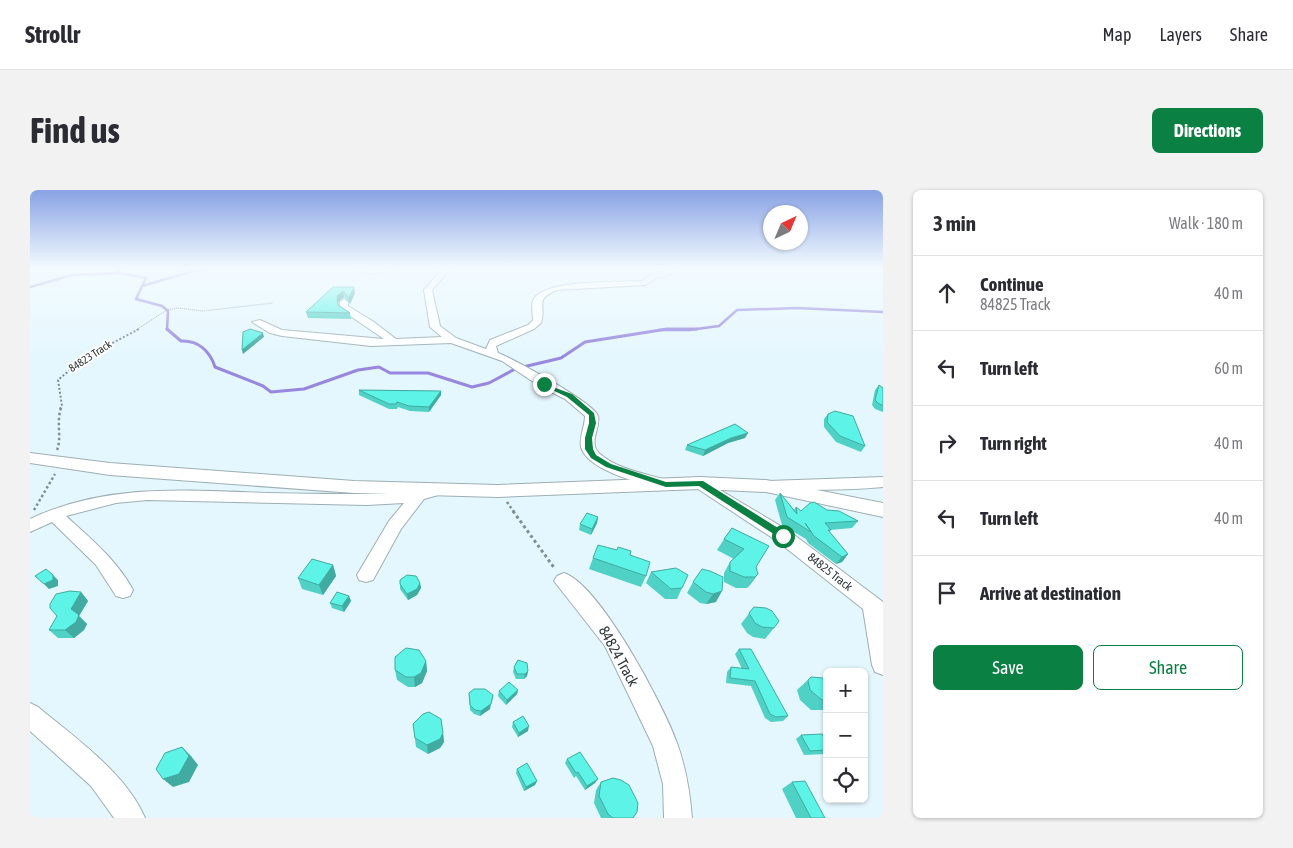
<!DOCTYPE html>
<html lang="en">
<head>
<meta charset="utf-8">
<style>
	body { margin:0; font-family:"Asap Condensed",sans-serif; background:#f2f2f3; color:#2b2b33 }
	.controls { position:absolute; right:15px; bottom:15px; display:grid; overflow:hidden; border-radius:8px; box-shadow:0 1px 4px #0004 }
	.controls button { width:45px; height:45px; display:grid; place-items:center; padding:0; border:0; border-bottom:1px solid #e1e1e2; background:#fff; color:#2b2b33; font:25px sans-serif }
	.compass { position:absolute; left:733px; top:15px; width:45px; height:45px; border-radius:50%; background:#fff; box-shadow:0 1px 4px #0004; rotate:44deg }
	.stop { position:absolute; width:15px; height:15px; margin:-11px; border:4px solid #0b8043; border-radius:50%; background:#fff }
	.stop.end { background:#0b8043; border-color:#fff; box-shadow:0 1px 5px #0008 }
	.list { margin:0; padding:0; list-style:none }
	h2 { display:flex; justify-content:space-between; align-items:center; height:65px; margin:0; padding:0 20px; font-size:21px }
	h2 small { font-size:16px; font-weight:400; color:#7c7c81 }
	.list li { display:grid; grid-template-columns:32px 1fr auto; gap:15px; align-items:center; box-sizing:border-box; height:75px; padding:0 20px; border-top:1px solid #e1e1e2 }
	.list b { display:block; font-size:19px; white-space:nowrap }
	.list p { margin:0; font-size:16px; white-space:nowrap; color:#7c7c81 }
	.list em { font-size:16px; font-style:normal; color:#7c7c81 }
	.actions { display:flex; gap:10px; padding:15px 20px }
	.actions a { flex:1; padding:11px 0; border:1px solid #0b8043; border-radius:8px; text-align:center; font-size:18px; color:#0b8043 }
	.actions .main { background:#0b8043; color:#fff }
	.icon { flex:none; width:28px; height:28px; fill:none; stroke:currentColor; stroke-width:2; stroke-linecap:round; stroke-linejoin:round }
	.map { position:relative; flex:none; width:853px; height:628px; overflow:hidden; border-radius:8px }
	header { display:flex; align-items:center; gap:30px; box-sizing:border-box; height:70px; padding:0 25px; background:#fff; border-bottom:1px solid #e1e1e2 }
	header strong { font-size:24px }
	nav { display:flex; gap:28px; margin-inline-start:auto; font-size:18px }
	.intro { display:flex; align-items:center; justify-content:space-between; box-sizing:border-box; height:120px; padding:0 30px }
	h1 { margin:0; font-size:35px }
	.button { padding:12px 22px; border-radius:8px; background:#0b8043; color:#fff; font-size:18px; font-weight:700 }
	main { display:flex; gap:30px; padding:0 30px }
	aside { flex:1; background:#fff; border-radius:8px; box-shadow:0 1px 4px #0004 }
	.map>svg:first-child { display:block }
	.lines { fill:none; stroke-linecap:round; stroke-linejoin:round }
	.stream-far1 { stroke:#9887df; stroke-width:2.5 }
	.stream { stroke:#9887df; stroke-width:3 }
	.minor-casing { stroke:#9daeb4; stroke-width:2 }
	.tertiary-casing { stroke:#9daeb4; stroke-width:2 }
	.path-far3 { stroke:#818d92; stroke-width:1; stroke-dasharray:1 1; stroke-linecap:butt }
	.path-far2 { stroke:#818d92; stroke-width:2; stroke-dasharray:2 2; stroke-linecap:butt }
	.path-far1 { stroke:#818d92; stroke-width:2.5; stroke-dasharray:2.5 2.5; stroke-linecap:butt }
	.path { stroke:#818d92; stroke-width:3; stroke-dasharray:3 3; stroke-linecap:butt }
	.minor { fill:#fff; fill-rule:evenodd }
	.tertiary { fill:#fff; fill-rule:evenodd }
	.wall { fill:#50d1c6 }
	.shaded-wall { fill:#41aaa1 }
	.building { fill:#5df3e6; stroke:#41aaa1 }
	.route { fill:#0b8043 }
	.labels { text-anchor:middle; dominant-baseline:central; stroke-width:4; stroke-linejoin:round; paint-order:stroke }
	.far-street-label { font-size:11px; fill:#2e3538; stroke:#fff }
	.street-label { font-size:12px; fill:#2e3538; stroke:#fff }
	.near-street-label { font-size:15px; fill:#2e3538; stroke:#fff }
</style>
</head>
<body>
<header>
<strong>Strollr</strong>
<nav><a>Map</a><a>Layers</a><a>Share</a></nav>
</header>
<div class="intro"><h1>Find us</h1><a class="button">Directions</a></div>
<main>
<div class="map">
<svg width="853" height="628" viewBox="0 0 853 628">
	<rect width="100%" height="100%" fill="#e5f7fe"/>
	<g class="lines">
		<path class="stream-far1" d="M87,78L90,83L116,88L106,109L132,116L138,121L137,140
			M112,96L174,78
			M0,97L42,85L90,83
			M629,140H659L689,136L707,120L767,118L853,122"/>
		<path class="stream" d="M137,139L151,151C168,150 180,161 185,177L233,196L241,202L274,199L328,180L349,177L360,183H398L442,197L459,193L485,179
			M493,177L531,168L555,152L637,139H667"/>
		<g class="minor-casing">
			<path id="minor" d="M319,78H377L342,84Z
				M413,78H421L402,100L410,136L426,148L456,159L460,150L498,135L503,130C503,125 501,116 503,111C510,89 592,92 613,91L621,84L644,79V83L627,88L615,95L527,100C503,110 517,115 511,133L504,139L466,156L468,163C482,168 566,214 568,226C571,238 558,252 569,263C587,280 618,284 640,291L643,295L640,299L635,300C614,294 557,281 551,257C549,247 555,236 555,226L535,209L511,197L472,171L421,153L341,156L252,146L240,143L222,132L230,130L252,140L354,149L310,119V112L314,109L318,112V116L344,132L366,149L412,147L400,137L394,100Z
				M853,287V297C815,301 776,299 738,301L732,300L730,296L732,292L738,291Z
				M670,288L759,341L853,412V485L845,482L842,475L833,419L747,351L665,297L662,293Z
				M409,294L415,295L417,299L415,303L394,309L371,339L343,390L336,392L329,390L327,385L359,331L374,313L337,315L117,310L86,313L36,326C60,348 87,370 103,400L100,406L93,408L86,406L66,375L22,332L0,342V329C76,293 156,300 238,303C276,304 314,304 352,304L381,301Z
				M534,383C570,395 634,516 647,553C656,578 660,602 662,628H634L633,594L623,556L575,456L524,391L527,386Z
				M0,513L8,517C44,547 96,583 115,628H84L61,596L0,541Z"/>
		</g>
		<g class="tertiary-casing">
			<path id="tertiary" d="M0,263L80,273L324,291L468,295L670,287L736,290L853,313V327L736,302L670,299L468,307L324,303L80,285L0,273Z"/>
		</g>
		<path class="path-far3" d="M106,140L137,120L148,118L173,121L243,113"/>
		<path class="path-far2" d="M30,219L32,216L28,190L54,168L109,139"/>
		<path class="path-far1" d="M27,260C32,248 26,232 31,218
			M477,312L484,322
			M4,320L25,284"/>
		<path class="path" d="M483,321L525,379"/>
		<use href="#minor" class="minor"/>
		<use href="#tertiary" class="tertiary"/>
	</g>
	<path class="wall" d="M303,97L325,103L320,114L314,107L308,112V115L320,123L321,129L278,128L276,122Z
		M849,195L853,198V222L845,219L842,215L845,200Z
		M329,200L411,201V205L399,222L380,221L368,217L367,219H359L329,205Z
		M798,224L835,256L831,262L806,252L794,237V229Z
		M715,248L698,253L673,266L655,260L657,255Z
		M750,303L764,320L766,317L771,321L797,320L828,331L822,338L800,340H801L799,342L818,364L812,372L806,374L778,353L776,349L752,335L745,310Z
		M568,327L567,333L561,345L549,340L550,334Z
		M702,338L726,377L728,384L717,398H706L694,392V383L700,372L704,369L687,360L694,349Z
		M600,365L616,386L611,397L559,379L563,368Z
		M303,375L306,386L293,405L272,399L268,388Z
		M680,381L686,412L676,414L670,413L657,403L663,392Z
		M621,382L652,398L647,409H635L616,393Z
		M390,393L391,398L387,405L378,410L370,399V394Z
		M51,402L58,411L49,426L57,434L54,440L44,448H28L19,440L27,426Z
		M319,406L321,411L314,422L302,418L300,413Z
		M724,417L744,438L735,449L723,447L717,443L711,434Z
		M709,459L758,526L753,531L741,532L735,528L721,496L696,493L697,482L701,477L712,479L705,464Z
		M396,471L397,481L392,493L385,497H378L367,490L365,480Z
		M484,477L498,481L497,486L494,489H486L483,482Z
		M781,487L797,491V517L793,520H781L770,510L767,500Z
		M488,500L487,504L476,515L468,506L469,501Z
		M439,503L460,519L450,526L444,524L440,520Z
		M483,532L498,541L488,547L482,537Z
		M383,534L413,543L414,552L410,558L398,564L386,557Z
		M771,545L797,551V563L796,564L774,565L766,549Z
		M537,569L565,593L555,600L546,586L544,588L535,573Z
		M487,579L507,591L505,595L494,601L486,583Z
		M571,592L603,628H571L564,613L566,600Z
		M762,592L795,628H766L752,599Z"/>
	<path class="shaded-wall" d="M324,97L325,103L320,114L319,108Z
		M313,101L314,107L308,112L309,121L307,106Z
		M233,143L234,147L213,164L212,160Z
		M411,201V205L399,222V217Z
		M718,243L715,248L698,253L673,266L675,260L701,248Z
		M568,327L567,333L561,345L562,339Z
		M818,364L812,372L806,374L812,367Z
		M303,375L306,386L293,405L289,395Z
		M728,384L720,395L717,398L725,387Z
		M23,385L28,390V396L19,399L14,394Z
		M390,393L391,398L387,405L378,410L377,404Z
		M692,401L686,412L676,414L683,404Z
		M51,402L58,411L49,426L57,434L54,440L44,448L35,440L41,419Z
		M319,406L321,411L314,422L312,416Z
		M396,471L397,481L392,493L385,497L384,487Z
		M498,481L497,486L494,489L495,484Z
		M488,500L487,504L476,515L477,510Z
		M463,505L460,519L450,526L451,521Z
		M499,536L498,541L488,547L489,543Z
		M413,543L414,552L410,558L398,564L397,555Z
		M152,557L161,566L168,575L159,592L143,597L133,589Z
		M568,589L565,593L555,600L557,596Z
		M507,591L505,595L494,601L496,597Z"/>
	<path class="building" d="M303,97H324L319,108L313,101L307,106L308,115L320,123L276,122Z
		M220,139L233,143L212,160L213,142Z
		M849,195L853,198V216L848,213L845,210Z
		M329,200L411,201L399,217L379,216L367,212L366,214H359Z
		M805,221L823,226L835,256L810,246L797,232L798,224Z
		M705,234L718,243L701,248L675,260L657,255Z
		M750,303L767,324L766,317L771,321L780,313L784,312L797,320L809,321L828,331L795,333L801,340H798L818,364L812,367L784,346L775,333L781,342L757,327Z
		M557,323L568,327L562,339L550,334Z
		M702,338L739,356L726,377L728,384L725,387H714L700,381V372L714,359L694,349Z
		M568,355L587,360L588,357L601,361L600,365L620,372L616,386L563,368Z
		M282,369L303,375L289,395L268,388Z
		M646,378L658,385L652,398L641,399L621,382Z
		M16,379L23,385V390L14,394L5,386Z
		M672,379L680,381L693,387L692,401L683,404L676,402L663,392Z
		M377,385L386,386L390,393L387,399L377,404L370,394V390Z
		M40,401L51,402L41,419L49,425L46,432L35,440H19L27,426L20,418V414L26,404Z
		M307,402L319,406L312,416L300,413Z
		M724,417L736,418L742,421L749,431L744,438L732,437L725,433L719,423Z
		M376,458L389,460L396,471L391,483L384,487H376L365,480V467Z
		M709,459H721L758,526L746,527L740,524L725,491L700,488L701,477L719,479Z
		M488,470L497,473L498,481L495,484H487L484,477Z
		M781,487L793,488L797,491V510H792L780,500L778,490Z
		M479,492L488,500L477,510L469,501Z
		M444,499H455L463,505L461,514L451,521L445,520L440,515L439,503Z
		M399,522L411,529L413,543L410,549L397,555L385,548L383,534L393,524Z
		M493,526L499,536L489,543L483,532Z
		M792,544L797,551V560L780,561L771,545Z
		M152,557L159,566L149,584L133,589L126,579L135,563Z
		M550,562L568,589L557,596L548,582L546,583L537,569Z
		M497,573L507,591L496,597L487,579Z
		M583,588L591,590L599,595L608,613L607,622L603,628H583L578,624L569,606L571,592Z
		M775,591L795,628H781L762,592Z"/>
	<linearGradient id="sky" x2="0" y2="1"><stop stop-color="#88a2e4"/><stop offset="0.47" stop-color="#f3fbff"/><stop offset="1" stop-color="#f3fbff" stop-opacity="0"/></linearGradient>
	<rect width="853" height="166" fill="url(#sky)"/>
	<path class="route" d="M512,193L542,204L564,223L566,233L562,248L563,259L566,265L581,274L636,292L673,291L756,343V348H750L669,296L636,297L576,277L561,268L555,259V248L559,233V225L537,207L512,195Z"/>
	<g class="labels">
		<g class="far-street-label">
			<text transform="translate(60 166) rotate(-33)">84823 Track</text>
		</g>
		<g class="street-label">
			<text transform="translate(800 382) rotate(38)">84825 Track</text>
		</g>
		<g class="near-street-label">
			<text transform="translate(589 466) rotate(61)">84824 Track</text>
		</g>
	</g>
</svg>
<div class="controls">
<button>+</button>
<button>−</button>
<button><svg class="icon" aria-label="locate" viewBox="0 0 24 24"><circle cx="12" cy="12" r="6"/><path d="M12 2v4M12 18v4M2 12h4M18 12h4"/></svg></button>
</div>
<svg class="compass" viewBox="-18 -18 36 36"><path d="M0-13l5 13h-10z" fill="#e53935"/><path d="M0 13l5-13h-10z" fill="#7c7c81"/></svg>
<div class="stop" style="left:753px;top:346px"></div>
<div class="stop end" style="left:514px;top:194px"></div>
</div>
<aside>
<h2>3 min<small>Walk · 180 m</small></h2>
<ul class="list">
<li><svg class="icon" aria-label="ahead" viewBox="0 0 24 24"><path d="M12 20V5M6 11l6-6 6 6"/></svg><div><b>Continue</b><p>84825 Track</p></div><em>40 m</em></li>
<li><svg class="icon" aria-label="left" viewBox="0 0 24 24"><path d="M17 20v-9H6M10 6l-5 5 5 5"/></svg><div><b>Turn left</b></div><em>60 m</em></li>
<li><svg class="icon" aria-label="right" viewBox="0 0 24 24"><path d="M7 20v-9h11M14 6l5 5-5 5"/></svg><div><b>Turn right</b></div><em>40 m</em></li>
<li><svg class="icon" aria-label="left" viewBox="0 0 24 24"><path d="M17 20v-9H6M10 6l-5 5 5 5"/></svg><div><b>Turn left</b></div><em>40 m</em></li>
<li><svg class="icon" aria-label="arrive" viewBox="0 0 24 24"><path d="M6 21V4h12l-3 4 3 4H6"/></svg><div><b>Arrive at destination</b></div></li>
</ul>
<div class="actions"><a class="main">Save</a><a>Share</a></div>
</aside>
</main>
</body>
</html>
